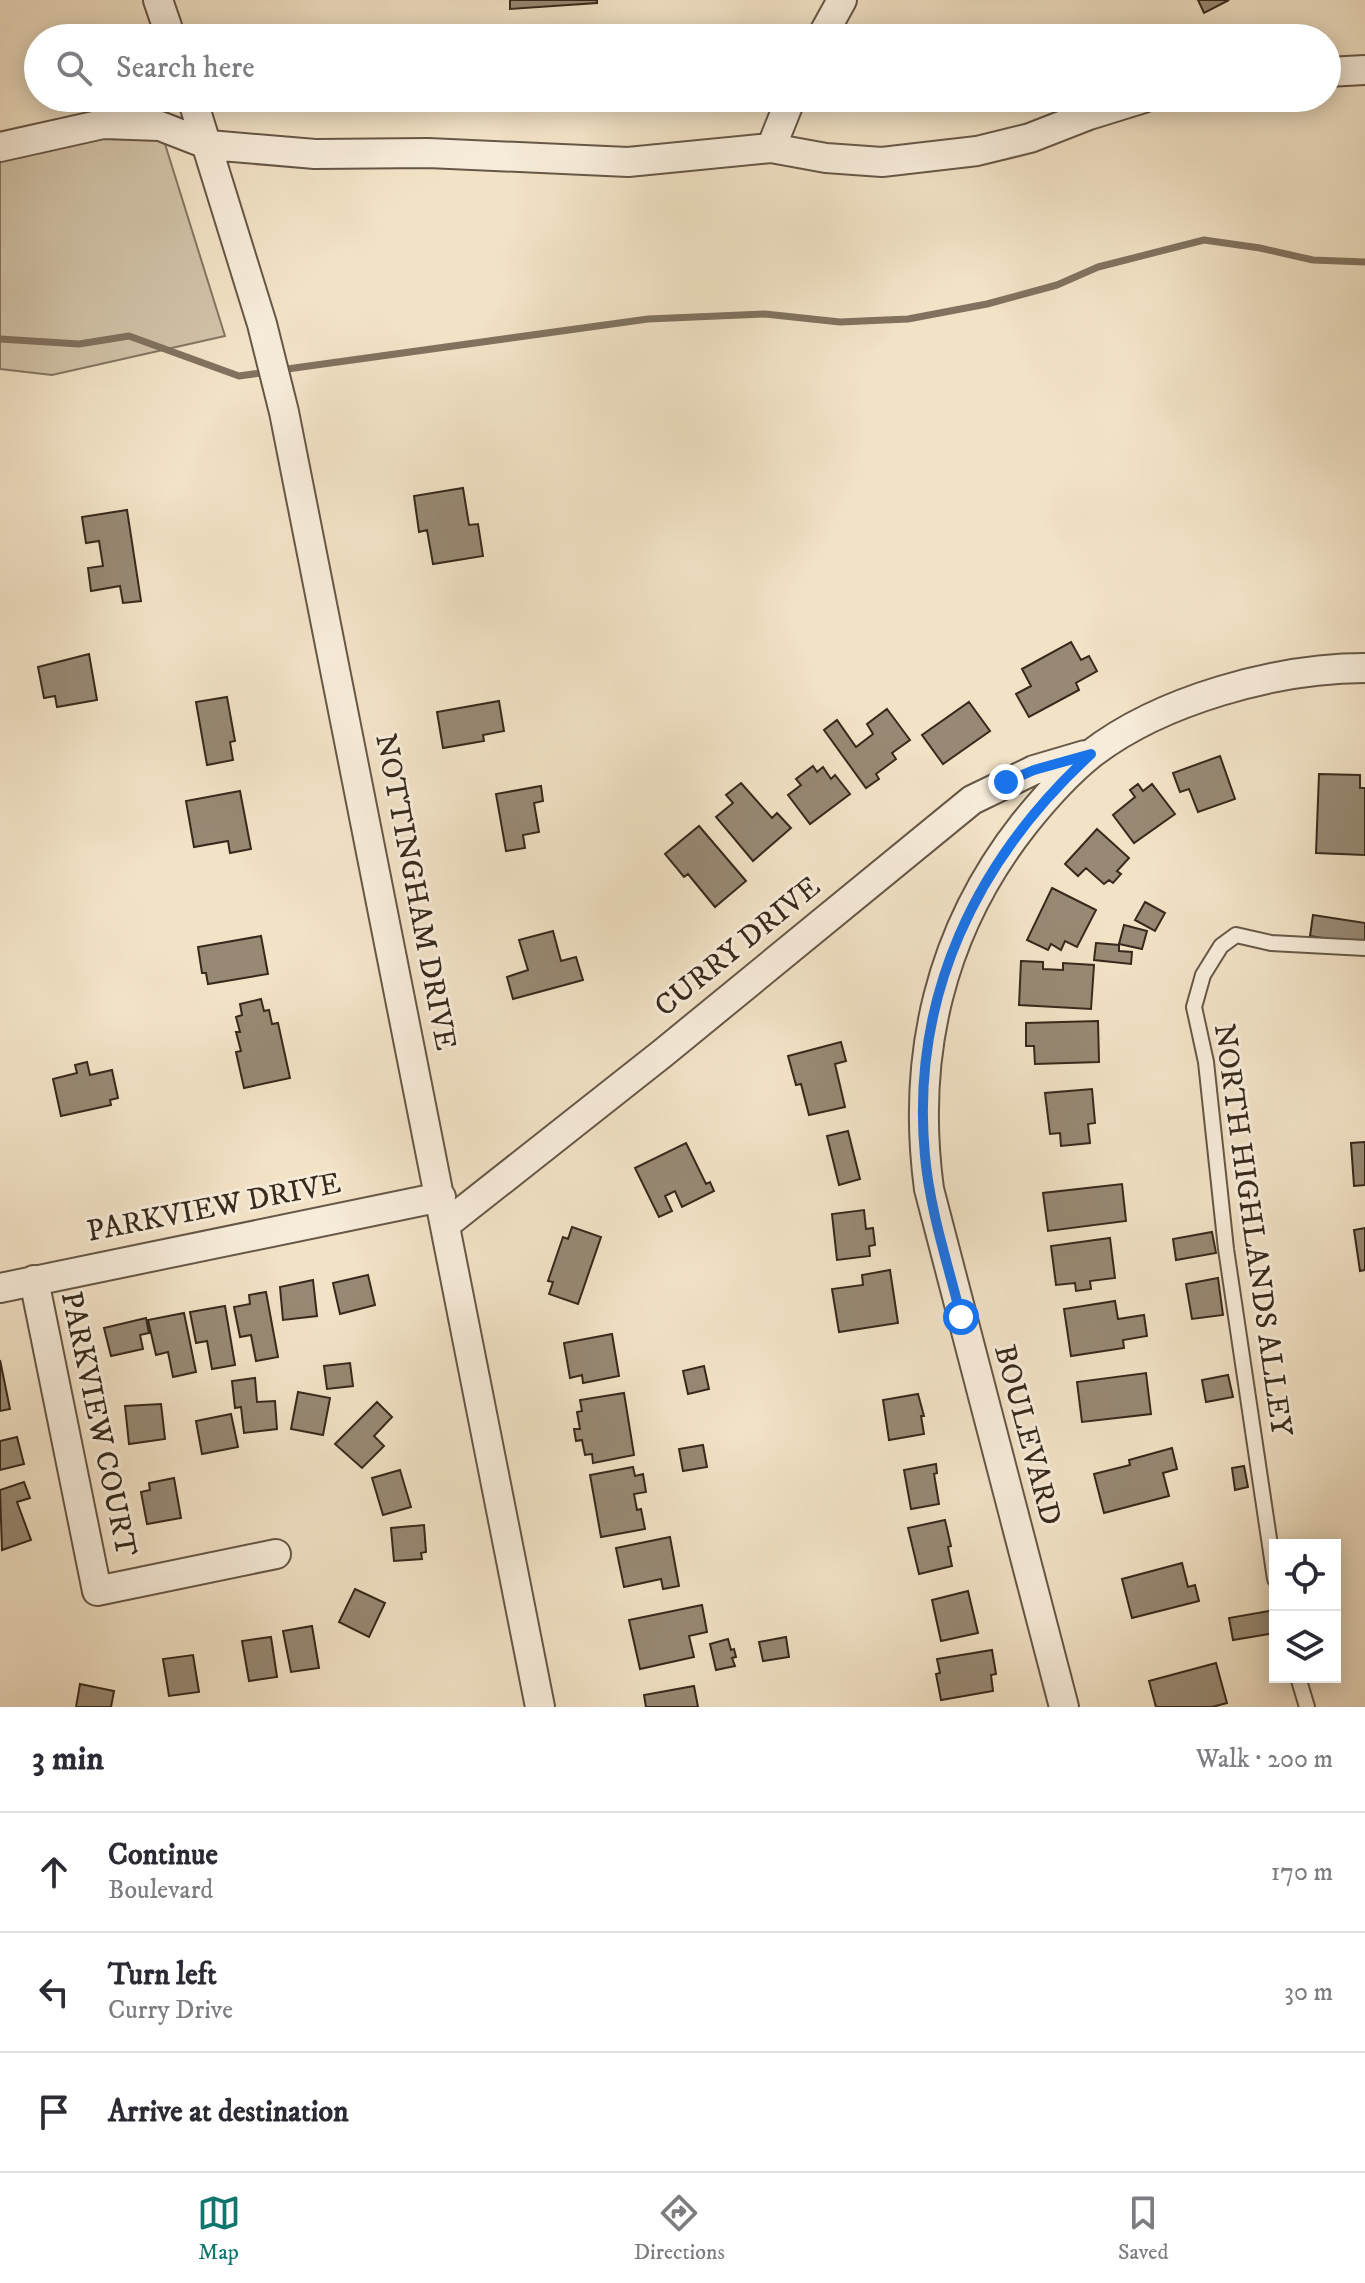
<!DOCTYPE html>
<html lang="en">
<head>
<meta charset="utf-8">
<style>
	body { margin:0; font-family:"IM FELL DW Pica",serif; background:#f7f7f7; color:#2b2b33 }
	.controls { position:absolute; right:24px; bottom:24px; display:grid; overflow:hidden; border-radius:0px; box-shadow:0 4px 20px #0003 }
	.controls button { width:72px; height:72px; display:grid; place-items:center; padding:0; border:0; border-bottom:2px solid #e1e1e2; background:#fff; color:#2b2b33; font:40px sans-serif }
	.stop { position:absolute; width:24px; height:24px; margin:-18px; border:6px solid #1a73e8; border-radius:50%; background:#fff }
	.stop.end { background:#1a73e8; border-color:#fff; box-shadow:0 2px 8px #0008 }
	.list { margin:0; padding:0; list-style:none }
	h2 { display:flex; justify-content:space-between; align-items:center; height:104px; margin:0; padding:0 32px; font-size:34px }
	h2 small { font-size:26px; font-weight:400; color:#7c7c81 }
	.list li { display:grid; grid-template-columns:52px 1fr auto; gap:24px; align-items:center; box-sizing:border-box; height:120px; padding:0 32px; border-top:2px solid #e1e1e2 }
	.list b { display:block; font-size:30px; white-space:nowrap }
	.list p { margin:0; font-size:26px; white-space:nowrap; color:#7c7c81 }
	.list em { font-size:26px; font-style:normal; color:#7c7c81 }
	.icon { flex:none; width:44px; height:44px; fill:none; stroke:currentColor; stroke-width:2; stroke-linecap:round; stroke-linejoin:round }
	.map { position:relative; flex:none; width:1365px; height:1707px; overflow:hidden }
	.search { position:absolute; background:#fff; box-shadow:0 4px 20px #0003; left:24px; right:24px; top:24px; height:88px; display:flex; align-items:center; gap:20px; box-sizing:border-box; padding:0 28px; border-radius:44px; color:#7c7c81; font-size:30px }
	.sheet { height:464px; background:#fff }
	nav { display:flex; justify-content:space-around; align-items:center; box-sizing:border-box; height:112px; border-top:2px solid #e1e1e2; background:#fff; font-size:22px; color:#7c7c81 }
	nav a { display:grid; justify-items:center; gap:4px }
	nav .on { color:#0f766e }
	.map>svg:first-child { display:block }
	.green { fill:#d2c3a9; stroke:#847662; stroke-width:2 }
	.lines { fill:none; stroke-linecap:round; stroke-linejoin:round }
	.stream { stroke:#81725f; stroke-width:7 }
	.building { fill:#988974; stroke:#37291b; stroke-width:2 }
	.service-casing { stroke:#665746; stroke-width:18 }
	.minor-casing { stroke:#665746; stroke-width:32 }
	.service { stroke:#f7ecda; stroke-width:14 }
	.minor { stroke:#f7ecda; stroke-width:28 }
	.route { stroke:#1a73e8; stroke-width:10 }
	.labels { text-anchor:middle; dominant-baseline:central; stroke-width:6; stroke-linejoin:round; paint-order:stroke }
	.street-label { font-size:30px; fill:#37291b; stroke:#f7ecda }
</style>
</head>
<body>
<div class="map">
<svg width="1365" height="1707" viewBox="0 0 1365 1707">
	<rect width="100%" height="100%" fill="#f2e2c6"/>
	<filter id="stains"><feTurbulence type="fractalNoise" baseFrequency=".0025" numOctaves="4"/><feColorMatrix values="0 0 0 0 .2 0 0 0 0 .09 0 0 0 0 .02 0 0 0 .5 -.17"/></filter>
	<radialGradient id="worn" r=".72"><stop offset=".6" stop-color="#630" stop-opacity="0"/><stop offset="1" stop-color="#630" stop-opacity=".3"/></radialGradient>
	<path class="green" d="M155,112L225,336L52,375L0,369V158Z"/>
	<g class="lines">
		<path class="stream" d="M0,339L79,344L129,336L239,376L268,372
			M280,370L648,319L765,314L840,322L908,319L987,304L1057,285L1098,267L1204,240L1260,248L1313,260L1365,262"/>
	</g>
	<path class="building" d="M510,0H597V3L510,9Z
		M1198,0H1229L1204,13Z
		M463,488L469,525L478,524L483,556L433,564L427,530L419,532L414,496Z
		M127,510L141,601L123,603L120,586L91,591L88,568L103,566L99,541L86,543L82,517Z
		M1071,642L1081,660L1089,656L1097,671L1076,683L1079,690L1029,717L1016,694L1031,686L1022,669Z
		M89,654L97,700L57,707L55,696L44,698L38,667Z
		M227,697L235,741L230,742L233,760L207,765L196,702Z
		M499,701L504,731L483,735L484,741L443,748L437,712Z
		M969,702L990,731L943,764L922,735Z
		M887,709L910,740L892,753L896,759L876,774L879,779L866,788L824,730L837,720L856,747L873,734L867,724Z
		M1220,756L1235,799L1198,812L1189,789L1180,792L1173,773Z
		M813,766L817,772L823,767L831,779L835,775L850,794L810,824L788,795L801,785L796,779Z
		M1319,774L1360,775V788H1365V855L1316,853Z
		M741,783L772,818L777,813L791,828L753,861L716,817L733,803L726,795Z
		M1138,784L1143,791L1152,784L1175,814L1134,843L1113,815L1135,797L1130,790Z
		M541,786L543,801L534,803L539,832L523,835L525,848L506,851L496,794Z
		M240,791L251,849L230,853L228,841L194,847L186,801Z
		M699,826L746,881L715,907L688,874L684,877L665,854Z
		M1097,829L1129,858L1117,871L1121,874L1113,883L1109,880L1104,884L1086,868L1078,876L1065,864Z
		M1052,888L1096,910L1077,947L1065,941L1061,950L1051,944L1048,950L1027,940Z
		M1145,902L1165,913L1155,931L1135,920Z
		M1313,915L1365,923V945L1310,936Z
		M1124,925L1147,931L1142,949L1119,944Z
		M553,931L561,961L576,957L583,980L513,999L507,977L528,970L519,940Z
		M261,936L268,974L208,984L206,973H202L198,947Z
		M1096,943L1119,945V951L1132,952L1131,964L1094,960Z
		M1021,961L1043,962V969L1063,970V963L1094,965L1091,1009L1019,1005Z
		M261,999L264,1011L269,1010L272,1024L278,1023L290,1078L244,1088L236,1052L241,1051L236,1032H240L236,1017L242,1015L240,1004Z
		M1098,1021L1099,1062L1035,1064L1034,1046H1026V1023Z
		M841,1042L846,1061L835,1064L845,1107L809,1115L801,1084L796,1085L788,1056Z
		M87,1062L90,1075L112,1070L118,1098L110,1100L111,1105L61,1116L53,1079L77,1073L75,1065Z
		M1092,1089L1095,1123L1088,1124L1090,1143L1061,1146L1060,1133L1050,1134L1045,1093Z
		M848,1131L860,1179L839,1185L827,1136Z
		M1365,1142V1185L1354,1186L1351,1143Z
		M686,1143L706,1184L710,1182L714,1191L682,1207L675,1191L665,1196L672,1211L659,1217L635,1168Z
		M1122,1184L1126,1221L1048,1231L1043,1193Z
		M864,1210L866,1229L873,1228L875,1245L869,1246L870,1256L837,1260L832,1214Z
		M572,1227L601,1237L578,1304L549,1294L553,1282L548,1281L563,1237L568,1239Z
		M1365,1228V1270L1360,1271L1354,1230Z
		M1212,1232L1216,1253L1176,1260L1173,1239Z
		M1110,1238L1115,1278L1090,1281L1091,1289L1076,1291L1075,1283L1056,1285L1051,1246Z
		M890,1270L898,1323L839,1332L832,1289L863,1285L862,1275Z
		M368,1275L375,1305L340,1314L333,1283Z
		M1218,1278L1223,1315L1192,1319L1186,1284Z
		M313,1280L317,1316L283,1320L280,1287Z
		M266,1292L278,1357L256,1361L251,1335L240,1337L234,1307L250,1304L249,1295Z
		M1115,1301L1118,1319L1144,1315L1147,1336L1123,1340L1124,1348L1071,1356L1064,1309Z
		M225,1306L235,1365L212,1369L207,1341L196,1343L190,1312Z
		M184,1313L196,1372L173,1377L168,1352L156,1355L148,1320Z
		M146,1318L149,1333L140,1335L143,1349L111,1356L104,1328Z
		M612,1334L619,1376L583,1383L582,1375L570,1378L564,1343Z
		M0,1360L10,1409L0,1411Z
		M350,1363L353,1386L327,1389L324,1366Z
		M704,1366L709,1389L688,1394L683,1371Z
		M1146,1373L1151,1414L1082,1422L1077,1382Z
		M1228,1375L1233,1397L1206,1402L1202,1380Z
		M255,1378L257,1402L275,1401L277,1429L244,1433L241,1407L235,1408L232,1381Z
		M298,1392L330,1398L323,1435L291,1429Z
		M624,1393L634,1455L593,1463L592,1454L585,1455L582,1440L576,1441L574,1429H580L577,1412L582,1411L580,1400Z
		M918,1394L924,1416H921L924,1434L889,1440L883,1400Z
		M377,1402L392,1417L374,1436L384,1446L362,1468L335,1444Z
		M161,1404L165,1439L129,1444L125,1406Z
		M231,1414L238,1447L202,1454L196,1421Z
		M17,1437L24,1464L0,1470V1441Z
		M703,1445L707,1467L683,1471L679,1449Z
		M1172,1448L1177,1469L1163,1473L1169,1496L1104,1513L1094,1474L1130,1465L1129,1460Z
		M936,1464L937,1473L934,1474L939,1504L911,1509L904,1470Z
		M1244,1466L1248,1487L1235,1490L1232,1468Z
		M633,1467L635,1476L643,1474L646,1492L634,1494L637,1510L641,1509L645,1529L601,1537L590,1475Z
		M400,1470L411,1507L383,1515L372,1478Z
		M174,1478L181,1518L147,1524L141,1492L150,1490L149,1483Z
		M24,1482L30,1498L17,1502L31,1540L2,1550L0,1490Z
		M945,1520L951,1546L948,1547L952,1566L919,1574L908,1528Z
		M424,1525L426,1552L421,1553L422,1559L394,1561L391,1528Z
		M670,1537L679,1586L663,1589L661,1579L624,1587L616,1548Z
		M1182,1563L1188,1587L1195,1585L1199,1601L1132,1618L1122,1579Z
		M355,1589L385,1603L369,1637L339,1622Z
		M968,1591L978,1633L941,1641L932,1600Z
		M702,1605L707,1632L689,1636L694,1657L640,1669L629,1620Z
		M1275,1610V1633L1233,1640L1229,1618Z
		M312,1626L319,1668L291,1672L283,1631Z
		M271,1637L277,1677L249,1681L242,1641Z
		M786,1637L789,1657L763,1661L759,1642Z
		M728,1639L731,1650L734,1649L736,1657L732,1658L735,1666L716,1670L710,1644Z
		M992,1650L996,1674L991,1675L993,1691L941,1700L936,1674L940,1673L937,1659Z
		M193,1655L199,1692L169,1696L163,1659Z
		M1216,1663L1227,1703L1212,1707H1156L1149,1681Z
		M80,1684L114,1691L111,1707H76Z
		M694,1686L698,1707H646L644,1695Z"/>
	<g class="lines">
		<g class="service-casing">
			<path id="service" d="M1275,1579L1226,1249L1206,1062L1194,1007L1203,975L1221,946L1236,935L1271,943L1365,948
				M1298,1677L1307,1707"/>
		</g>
		<g class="minor-casing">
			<path id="minor" d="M158,0L171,38
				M821,38L842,0
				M1327,72L1365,70
				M192,98L262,324L284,412L540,1707
				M0,147L103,124L160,126L209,145L315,154L428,153L628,162L771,148L826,158L882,162L977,151L1030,138L1089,115L1144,98
				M771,148L791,98
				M445,1225L663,1053L972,800L1034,770L1085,755
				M34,1280L97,1591L276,1554
				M0,1288L441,1197
				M1064,1707L929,1189C911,1056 940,931 1024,824C1044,799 1066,774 1091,754C1161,700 1277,668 1365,668"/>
		</g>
		<use href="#service" class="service"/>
		<use href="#minor" class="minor"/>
	</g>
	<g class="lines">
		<path class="route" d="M961,1317C948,1264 930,1211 925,1156C910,997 976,860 1091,754L1034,770L1006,782"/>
	</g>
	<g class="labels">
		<g class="street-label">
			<text transform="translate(415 892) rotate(79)">NOTTINGHAM DRIVE</text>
			<text transform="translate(738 947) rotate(-39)">CURRY DRIVE</text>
			<text transform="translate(214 1208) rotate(-11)">PARKVIEW DRIVE</text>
			<text transform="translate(1252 1230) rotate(82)">NORTH HIGHLANDS ALLEY</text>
			<text transform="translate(98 1424) rotate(78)">PARKVIEW COURT</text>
			<text transform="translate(1027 1435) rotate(75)">BOULEVARD</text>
		</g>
	</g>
	<rect width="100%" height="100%" filter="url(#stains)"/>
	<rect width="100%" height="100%" fill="url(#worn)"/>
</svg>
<div class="controls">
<button><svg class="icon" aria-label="locate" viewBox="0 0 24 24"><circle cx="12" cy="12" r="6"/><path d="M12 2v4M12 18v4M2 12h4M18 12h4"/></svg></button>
<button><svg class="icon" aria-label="layers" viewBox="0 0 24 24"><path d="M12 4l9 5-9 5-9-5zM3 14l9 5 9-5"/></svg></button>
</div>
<div class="stop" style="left:961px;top:1317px"></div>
<div class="stop end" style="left:1006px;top:782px"></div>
<div class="search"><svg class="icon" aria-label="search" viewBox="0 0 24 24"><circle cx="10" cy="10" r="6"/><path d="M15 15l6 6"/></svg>Search here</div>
</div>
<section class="sheet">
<h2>3 min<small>Walk · 200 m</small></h2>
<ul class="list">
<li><svg class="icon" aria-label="ahead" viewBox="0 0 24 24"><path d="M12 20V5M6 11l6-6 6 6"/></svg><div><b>Continue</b><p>Boulevard</p></div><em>170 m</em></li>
<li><svg class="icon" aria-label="left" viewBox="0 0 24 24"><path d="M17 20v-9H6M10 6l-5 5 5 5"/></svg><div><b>Turn left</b><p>Curry Drive</p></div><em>30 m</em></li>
<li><svg class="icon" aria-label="arrive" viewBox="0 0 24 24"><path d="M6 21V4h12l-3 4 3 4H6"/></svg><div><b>Arrive at destination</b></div></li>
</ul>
</section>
<nav>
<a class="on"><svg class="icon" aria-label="map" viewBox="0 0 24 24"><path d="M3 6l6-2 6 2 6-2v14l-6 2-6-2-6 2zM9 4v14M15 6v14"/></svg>Map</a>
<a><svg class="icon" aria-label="directions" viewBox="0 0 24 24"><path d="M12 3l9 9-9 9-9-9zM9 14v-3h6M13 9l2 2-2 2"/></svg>Directions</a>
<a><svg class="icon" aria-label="saved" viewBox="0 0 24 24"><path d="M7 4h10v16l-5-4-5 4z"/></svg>Saved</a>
</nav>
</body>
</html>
